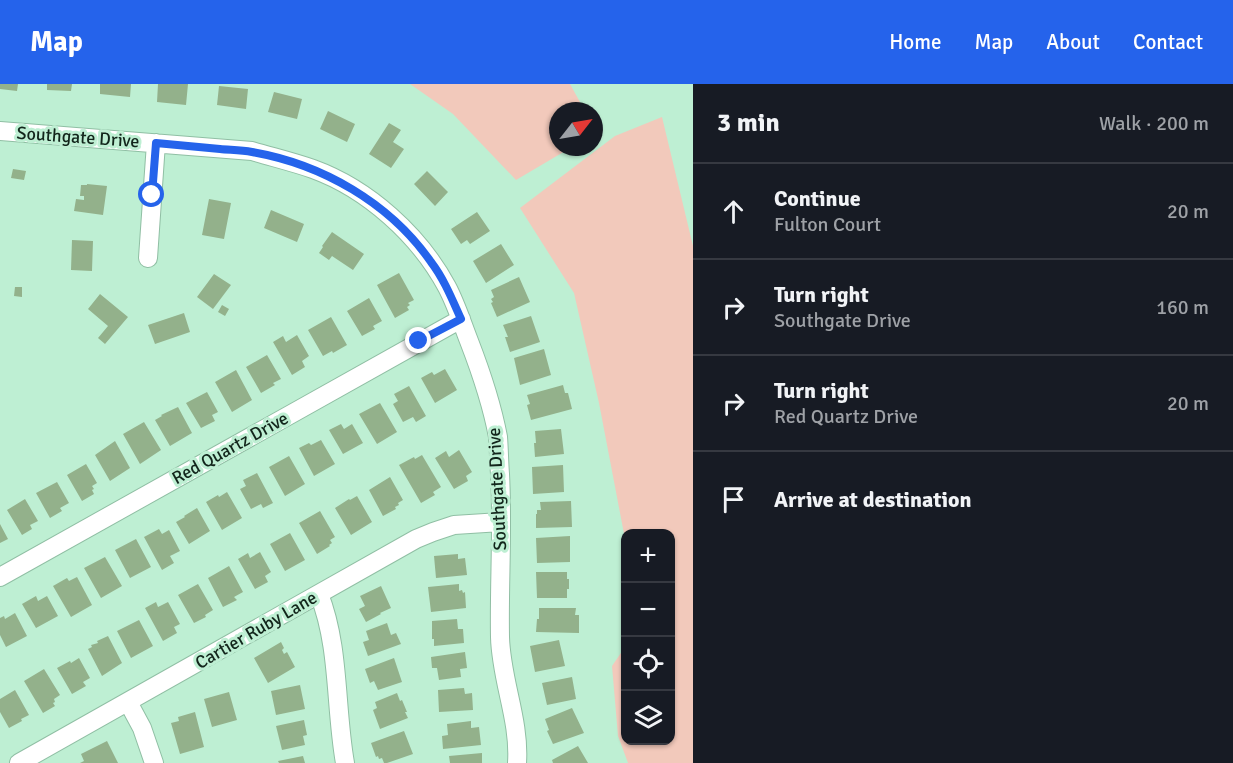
<!DOCTYPE html>
<html lang="en">
<head>
<meta charset="utf-8">
<style>
	body { margin:0; font-family:Signika,sans-serif; background:#242831; color:#f1f3f6 }
	.controls { position:absolute; right:18px; bottom:18px; display:grid; overflow:hidden; border-radius:12px; box-shadow:0 2px 4px #0004 }
	.controls button { width:54px; height:54px; display:grid; place-items:center; padding:0; border:0; border-bottom:2px solid #363941; background:#171b24; color:#f1f3f6; font:30px sans-serif }
	.compass { position:absolute; left:549px; top:18px; width:54px; height:54px; border-radius:50%; background:#171b24; box-shadow:0 2px 4px #0004; rotate:59deg }
	.stop { position:absolute; width:18px; height:18px; margin:-14px; border:4px solid #2563eb; border-radius:50%; background:#fff }
	.stop.end { background:#2563eb; border-color:#fff; box-shadow:0 2px 6px #0008 }
	.list { margin:0; padding:0; list-style:none }
	h2 { display:flex; justify-content:space-between; align-items:center; height:78px; margin:0; padding:0 24px; font-size:26px }
	h2 small { font-size:20px; font-weight:400; color:#9ea1a6 }
	.list li { display:grid; grid-template-columns:39px 1fr auto; gap:18px; align-items:center; box-sizing:border-box; height:96px; padding:0 24px; border-top:2px solid #363941 }
	.list b { display:block; font-size:22px; white-space:nowrap }
	.list p { margin:0; font-size:20px; white-space:nowrap; color:#9ea1a6 }
	.list em { font-size:20px; font-style:normal; color:#9ea1a6 }
	.icon { flex:none; width:33px; height:33px; fill:none; stroke:currentColor; stroke-width:2; stroke-linecap:round; stroke-linejoin:round }
	.map { position:relative; flex:none; width:693px; height:679px; overflow:hidden }
	header { display:flex; align-items:center; gap:36px; box-sizing:border-box; height:84px; padding:0 30px; background:#2563eb; color:#fff }
	header strong { font-size:28px }
	nav { display:flex; gap:33px; margin-inline-start:auto; font-size:21px }
	main { display:flex }
	aside { flex:1; background:#171b24 }
	.map>svg:first-child { display:block }
	.green { fill:#f2c9bb }
	.building { fill:#93b18b }
	.lines { fill:none; stroke-linecap:round; stroke-linejoin:round }
	.street-casing { stroke:#90bfa4; stroke-width:20 }
	.street { stroke:#fff; stroke-width:18 }
	.route { stroke:#2563eb; stroke-width:8 }
	.labels { text-anchor:middle; dominant-baseline:central; stroke-width:6; stroke-linejoin:round; paint-order:stroke }
	.street-label { font-size:18px; fill:#12251b; stroke:#beefd3 }
</style>
</head>
<body>
<header>
<strong>Map</strong>
<nav><a>Home</a><a>Map</a><a>About</a><a>Contact</a></nav>
</header>
<main>
<div class="map">
<svg width="693" height="679" viewBox="0 0 693 679">
	<rect width="100%" height="100%" fill="#beefd3"/>
	<path class="green" d="M410,0H570L585,27H558V63H572L516,96L453,30Z
		M662,33L693,162V679H628L618,652L612,582L625,563L626,656H670V450H626L625,455L599,319L574,209L520,124L615,52Z"/>
	<path class="building" d="M0,0H18L17,7L0,5Z
		M47,0H72L71,7L47,6Z
		M100,0H131L130,13L100,10Z
		M158,0H188L186,21L157,18Z
		M219,2L248,5L246,25L217,21Z
		M274,8L302,15L297,35L268,28Z
		M328,27L355,40L347,58L320,45Z
		M389,39L401,46L393,58L404,65L391,84L369,70Z
		M13,85L26,87L24,96L11,94Z
		M427,87L448,108L435,122L414,100Z
		M87,100L107,102L103,131L74,127L76,115L84,116V112H80L81,101H87Z
		M209,115L231,119L224,155L202,151Z
		M271,126L304,140L297,158L264,144Z
		M477,128L490,147L470,160L467,156L461,160L451,145Z
		M332,148L364,170L353,186L332,172L329,176L319,169L323,163L322,162Z
		M72,156L93,157L92,187L71,186Z
		M501,160L514,181L486,199L473,177Z
		M399,189L414,216L408,219L410,221L407,223L409,226L395,234L377,201Z
		M214,190L231,201L213,225L197,213Z
		M519,193L530,218L497,233L491,219L493,218L491,215L494,213L491,206Z
		M15,203H22V213L14,212Z
		M100,210L128,233L105,260L98,254L108,242L88,225Z
		M369,214L382,237L373,242L375,245L362,252L347,227Z
		M222,221L229,225L225,232L218,228Z
		M184,229L190,248L155,260L148,241Z
		M531,232L540,258L510,268L505,253H508L503,241Z
		M331,233L347,261L333,269L332,267L323,272L308,246Z
		M297,251L309,272L302,277L305,283L292,291L273,258L283,252L286,258Z
		M544,265L551,291L520,301L514,274Z
		M267,271L281,295L273,299L275,301L261,309L246,283Z
		M445,285L457,306L435,319L421,294L432,288L434,291Z
		M236,286L252,316L232,328L215,298Z
		M563,301L565,309H568L572,325L531,336L527,321L530,320L527,311Z
		M409,302L426,332L416,338L413,333L403,338L393,320L398,317L394,310Z
		M207,308L218,328L212,331L215,337L201,344L186,319Z
		M380,319L397,348L377,360L359,330Z
		M178,323L192,349L170,362L155,336L162,332L161,331Z
		M144,338L161,366L140,380L123,350Z
		M341,340L344,345L352,340L363,359L343,370L329,346Z
		M561,345L564,370L535,373L534,359H536L535,347Z
		M321,356L335,380L314,392L299,364L309,359L311,361Z
		M115,357L130,384L110,397L95,371Z
		M459,366L472,388L466,392L468,397L454,405L435,374L446,367L449,373Z
		M422,371L441,403L433,408L435,411L421,419L399,381L414,373L415,375Z
		M289,372L305,400L285,412L269,383Z
		M86,380L97,399L92,402L94,405L92,406L94,410L82,417L67,391Z
		M563,381L564,408L533,410L532,383Z
		M257,389L273,419L263,424L261,420L251,425L240,405L246,402L243,396Z
		M390,393L403,416L398,419L399,421L395,423L396,425L383,432L369,406Z
		M57,398L69,419L60,424L62,427L50,434L36,409Z
		M227,408L242,434L222,446L206,418L218,411L219,413Z
		M357,412L372,438L351,451L335,424L349,415L350,416Z
		M25,415L38,437L30,441L32,445L22,451L7,426Z
		M571,417L572,443L536,444V430H537V426H541L540,418Z
		M197,424L210,447L189,460L176,438L185,433L184,432Z
		M320,427L335,453L330,456L332,459L329,461L330,462L317,470L299,439Z
		M0,440L8,455L0,459Z
		M159,445L162,450L169,446L180,467L170,472L174,479L162,486L144,453Z
		M290,449L305,476L285,487L270,460Z
		M570,452V478L537,479L536,454Z
		M136,455L151,483L130,494L115,466Z
		M260,468L271,488L265,492L268,498L255,505L238,475L248,469L250,474Z
		M458,470V475L465,474L467,491L436,494L434,472Z
		M105,473L122,502L101,514L84,484Z
		M229,482L243,508L234,513L237,516L223,523L208,494Z
		M536,488H567V495H569V505H567V514H537Z
		M77,493L92,521L71,533L53,502L67,494L69,497Z
		M198,500L213,526L205,531L206,533L194,539L178,511Z
		M459,500V507L462,506L463,509L465,508L466,524L431,528L428,503Z
		M381,502L391,524L380,529L381,530L366,538L359,525L365,522L360,512Z
		M36,512L38,517L47,512L58,532L36,544L22,520Z
		M156,518L158,523L168,518L180,540L174,543L177,549L163,557L145,524Z
		M539,524H576L575,531H579V549L536,548L537,535H539Z
		M15,529L27,552L6,563L0,551V534L4,532L5,535Z
		M457,535L458,545H463L464,559L434,562V555H432V537Z
		M139,536L153,562L131,574L117,547Z
		M387,539L391,551L396,549L401,560L368,572L363,558L369,556L366,547Z
		M108,552L122,579L102,592L88,565L92,563L91,561L98,559L97,557Z
		M559,556L565,582L535,588L530,562Z
		M281,558L284,564L282,566L284,570L287,568L295,583L268,599L254,574Z
		M465,568L467,584L460,585L461,593L439,596L437,584H432L431,573Z
		M79,574L90,594L83,598L86,602L72,610L57,584L70,577L71,579Z
		M394,574L402,598L378,606L374,597L370,599L365,585Z
		M44,585L60,611L54,615L55,618L53,619L55,622L43,629L24,597Z
		M572,593L576,615L547,621L542,599Z
		M300,601L305,625L276,631L271,607Z
		M464,604L465,610L472,609L473,626L439,628L438,606Z
		M15,606L29,631L21,635L22,637L9,644L0,628V615Z
		M229,608L237,636L212,643L204,615Z
		M397,609L400,617L402,616L407,628H405L408,634L380,645L373,626L377,624L375,618Z
		M572,624L584,649L553,660L547,647L549,646L545,635Z
		M195,628L204,663L180,670L171,639L179,637L178,633Z
		M304,636L307,651L303,652L305,661L282,666L276,642Z
		M471,637V644L479,643L481,661L443,665L442,652L448,651L447,640Z
		M404,647L413,670L387,679H384L382,674L379,675L378,672L376,673L371,659Z
		M107,657L118,679H80L84,677L81,670Z
		M578,662L588,679H553L552,676Z
		M482,669V679H450L449,672Z
		M303,672L305,679H279L278,677Z"/>
	<g class="lines">
		<g class="street-casing">
			<path id="street" d="M0,47L252,67C272,73 293,78 313,85C368,105 419,151 447,203C456,220 462,239 469,257C481,288 492,321 498,353C499,365 499,378 500,390C503,444 499,499 500,553C501,596 520,636 517,679
				M148,174L156,59
				M0,493L461,235
				M319,510C340,563 335,623 345,679
				M128,618L142,644L154,679
				M19,679L416,455L433,448L454,441L501,438"/>
		</g>
		<use href="#street" class="street"/>
	</g>
	<g class="lines">
		<path class="route" d="M152,111L156,59C177,61 198,63 220,65C230,66 241,66 252,68C322,80 390,119 431,178C444,195 452,215 461,235L419,257"/>
	</g>
	<g class="labels">
		<g class="street-label">
			<text transform="translate(78 53) rotate(4)">Southgate Drive</text>
			<text transform="translate(230 364) rotate(-29)">Red Quartz Drive</text>
			<text transform="translate(497 405) rotate(-93)">Southgate Drive</text>
			<text transform="translate(256 546) rotate(-30)">Cartier Ruby Lane</text>
		</g>
	</g>
</svg>
<div class="controls">
<button>+</button>
<button>−</button>
<button><svg class="icon" aria-label="locate" viewBox="0 0 24 24"><circle cx="12" cy="12" r="6"/><path d="M12 2v4M12 18v4M2 12h4M18 12h4"/></svg></button>
<button><svg class="icon" aria-label="layers" viewBox="0 0 24 24"><path d="M12 4l9 5-9 5-9-5zM3 14l9 5 9-5"/></svg></button>
</div>
<svg class="compass" viewBox="-18 -18 36 36"><path d="M0-13l5 13h-10z" fill="#e53935"/><path d="M0 13l5-13h-10z" fill="#9ea1a6"/></svg>
<div class="stop" style="left:152px;top:111px"></div>
<div class="stop end" style="left:419px;top:257px"></div>
</div>
<aside>
<h2>3 min<small>Walk · 200 m</small></h2>
<ul class="list">
<li><svg class="icon" aria-label="ahead" viewBox="0 0 24 24"><path d="M12 20V5M6 11l6-6 6 6"/></svg><div><b>Continue</b><p>Fulton Court</p></div><em>20 m</em></li>
<li><svg class="icon" aria-label="right" viewBox="0 0 24 24"><path d="M7 20v-9h11M14 6l5 5-5 5"/></svg><div><b>Turn right</b><p>Southgate Drive</p></div><em>160 m</em></li>
<li><svg class="icon" aria-label="right" viewBox="0 0 24 24"><path d="M7 20v-9h11M14 6l5 5-5 5"/></svg><div><b>Turn right</b><p>Red Quartz Drive</p></div><em>20 m</em></li>
<li><svg class="icon" aria-label="arrive" viewBox="0 0 24 24"><path d="M6 21V4h12l-3 4 3 4H6"/></svg><div><b>Arrive at destination</b></div></li>
</ul>
</aside>
</main>
</body>
</html>
